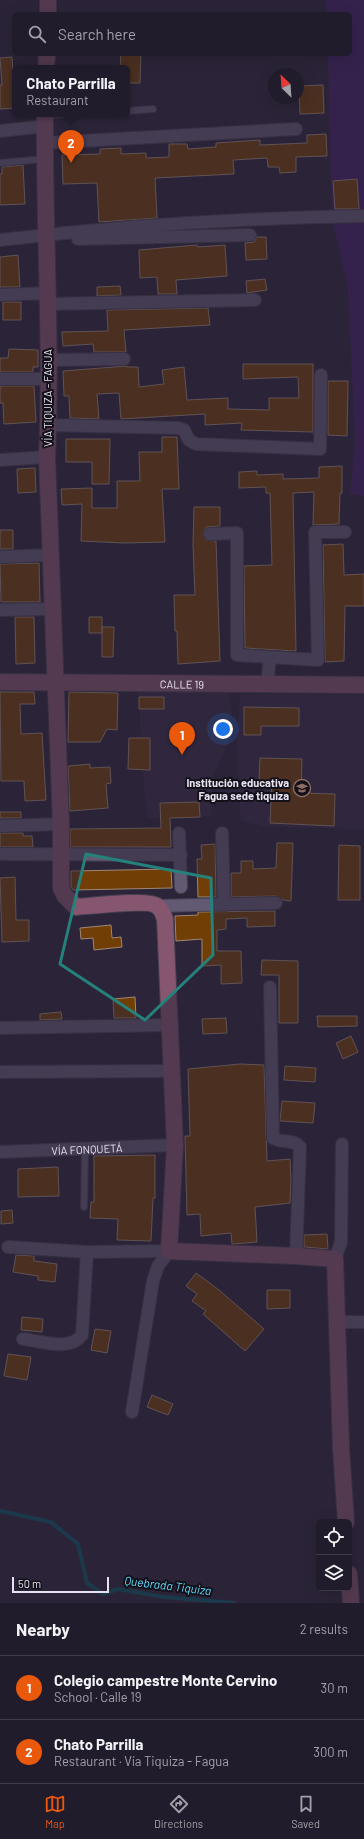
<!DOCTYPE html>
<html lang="en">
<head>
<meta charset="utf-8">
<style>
	body { margin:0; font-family:Barlow,sans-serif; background:#2d2937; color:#f1f3f6 }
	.controls { position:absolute; right:12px; bottom:12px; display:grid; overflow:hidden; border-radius:6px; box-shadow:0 4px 16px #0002 }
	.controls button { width:36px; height:36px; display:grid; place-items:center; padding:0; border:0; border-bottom:1px solid #3e3a47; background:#211c2b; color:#f1f3f6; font:20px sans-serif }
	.compass { position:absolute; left:268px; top:68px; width:36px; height:36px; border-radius:50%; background:#211c2b; box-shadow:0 4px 16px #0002; rotate:335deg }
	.scale { position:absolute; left:12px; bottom:10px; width:97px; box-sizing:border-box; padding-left:4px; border:2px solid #e7e2f0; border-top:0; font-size:11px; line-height:14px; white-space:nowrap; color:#e7e2f0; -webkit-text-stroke:3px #131019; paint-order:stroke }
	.you { position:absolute; left:223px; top:729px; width:14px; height:14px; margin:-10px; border:3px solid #fff; border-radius:50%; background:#1a73e8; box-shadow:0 0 0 6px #1a73e833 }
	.badge { display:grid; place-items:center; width:26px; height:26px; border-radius:50%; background:#ea580c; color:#fff; font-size:13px; font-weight:700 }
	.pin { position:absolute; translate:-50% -33px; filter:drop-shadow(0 1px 2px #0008) }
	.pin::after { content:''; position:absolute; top:21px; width:14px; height:12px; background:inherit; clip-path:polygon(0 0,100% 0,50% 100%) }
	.popup { position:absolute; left:12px; top:65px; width:118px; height:52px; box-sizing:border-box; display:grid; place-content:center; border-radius:6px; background:#211c2b; filter:drop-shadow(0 1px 3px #0005); font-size:13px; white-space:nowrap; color:#a2a1a9 }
	.popup b { font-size:15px; color:#f1f3f6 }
	.popup::after { content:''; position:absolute; left:50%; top:100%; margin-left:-8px; border:8px solid transparent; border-top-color:#211c2b }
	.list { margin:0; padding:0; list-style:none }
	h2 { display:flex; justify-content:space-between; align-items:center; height:52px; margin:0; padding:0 16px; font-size:17px }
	h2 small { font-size:13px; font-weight:400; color:#a2a1a9 }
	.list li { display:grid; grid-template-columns:26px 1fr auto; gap:12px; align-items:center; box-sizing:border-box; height:64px; padding:0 16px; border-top:1px solid #3e3a47 }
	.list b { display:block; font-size:15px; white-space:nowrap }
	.list p { margin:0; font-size:13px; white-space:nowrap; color:#a2a1a9 }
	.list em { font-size:13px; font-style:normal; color:#a2a1a9 }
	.icon { flex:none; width:22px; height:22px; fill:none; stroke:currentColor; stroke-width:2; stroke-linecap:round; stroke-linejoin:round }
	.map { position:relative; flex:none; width:364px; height:1603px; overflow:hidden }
	.search { position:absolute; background:#211c2b; box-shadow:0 4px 16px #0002; left:12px; right:12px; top:12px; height:44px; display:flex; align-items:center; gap:10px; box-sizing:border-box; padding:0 14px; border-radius:6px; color:#a2a1a9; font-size:15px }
	.sheet { height:180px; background:#211c2b }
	nav { display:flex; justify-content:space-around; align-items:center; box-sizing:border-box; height:56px; border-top:1px solid #3e3a47; background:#211c2b; font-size:11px; color:#a2a1a9 }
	nav a { display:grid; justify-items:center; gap:2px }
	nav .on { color:#ea580c }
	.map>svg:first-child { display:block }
	.built { fill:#352b45 }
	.green { fill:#3f2065 }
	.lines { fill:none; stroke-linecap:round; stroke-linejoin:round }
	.stream { stroke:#085363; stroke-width:4 }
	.building { fill:#713f05; stroke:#9e8775 }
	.lane-casing { stroke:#474052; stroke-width:8 }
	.street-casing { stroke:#474052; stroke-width:14 }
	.secondary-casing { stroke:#474052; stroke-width:18 }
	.lane { stroke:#625a72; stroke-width:6 }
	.street { stroke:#625a72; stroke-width:12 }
	.secondary { stroke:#85566e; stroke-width:16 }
	.marked { fill:none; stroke:#25817b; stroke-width:3; stroke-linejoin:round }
	.labels { text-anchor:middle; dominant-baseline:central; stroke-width:4; stroke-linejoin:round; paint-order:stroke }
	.street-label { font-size:11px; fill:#e7e2f0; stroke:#131019 }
	.poi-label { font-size:11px; font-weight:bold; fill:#e7e2f0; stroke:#131019; text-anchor:end }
	.water-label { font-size:12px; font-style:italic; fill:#5fdbfb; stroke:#131019 }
</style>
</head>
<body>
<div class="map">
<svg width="364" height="1603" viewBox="0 0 364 1603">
	<rect width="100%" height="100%" fill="#2c2539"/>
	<path class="built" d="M138,686L229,693L233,731L212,779L211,816L148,818L144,784Z
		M240,694L364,695V829L265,827L241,820L237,755Z"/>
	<path class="green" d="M326,0H364V496L350,494L355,442L348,288L332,217L328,54H350V14H326Z"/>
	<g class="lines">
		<path class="stream" d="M0,1511L51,1522L78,1544L87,1583L103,1594L118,1589L164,1597L234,1603"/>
	</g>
	<path class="building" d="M121,54H141L140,83H127V68H120Z
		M12,57L15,108L0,109V85H2L0,58Z
		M323,85L324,113L300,114L299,86Z
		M326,134L327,156L296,157V172L280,173L279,167H268L267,158L233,160L234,174L155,178L157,218L99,222L97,183L63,184L62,155L100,154V149L121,148V154L146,153V158L169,157V144H187L188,149L216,147V143L260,140V145L307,143V135Z
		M23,165L25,204L0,205V174H2V167Z
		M357,179L359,209H335L333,181Z
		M257,237H266L267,259L246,260L245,243L254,242Z
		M197,245L198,247L225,245L227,276L176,280L177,294H158L157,277L140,278L139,250Z
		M18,255L20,287H0V257Z
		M265,279L267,290L247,293L246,281Z
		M120,286L121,295L97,296V287Z
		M3,302H21V320H3Z
		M208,308L210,325L124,330L126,352H94L93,344L63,346L62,332L108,331L107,310Z
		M9,349L38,350V367H33V372H0V358H8Z
		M243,364H313V432L241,430L242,423L205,425V414L121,419L119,393L97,394L99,419L70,418L69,396H64L63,371L127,366V367H138L139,387L164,384L162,370L184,367L187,400L228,398V409L269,410V398H299L298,377L243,379Z
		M328,381H348L347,436L328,435Z
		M0,386H34L36,422L4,424L3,403H0Z
		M162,437H177L179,489H162L165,542L124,543L81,541L82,504L62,505L61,489L92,488V508H117V481H140L139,452H162Z
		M66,439H110L109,484H92V462H66Z
		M342,466V493H340L339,524L313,525L314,492L293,493L296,651L245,648L244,566L272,565L270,493H266V487L239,488V472L257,471V475L283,474V479L319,478V467Z
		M35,468L36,492L18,493L17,469Z
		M194,507H220V526L206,527L203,534L206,540L216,541L220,661L178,664L177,631H175L174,595H195L193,544Z
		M0,530H13V549H0Z
		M343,544L344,575L364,574V606H345L344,661L325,662L323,545Z
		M39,563L40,602H1L0,564Z
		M15,617H34L35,663L16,664Z
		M89,617H102V633H89Z
		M102,627H114L113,657H102Z
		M0,692H34L35,704H20L21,734L42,733L46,800L25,801L24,781H1Z
		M69,692L118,693L117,730L107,729L100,742H68Z
		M139,697H164V709H139Z
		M244,707L299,708V726H261V735H244Z
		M129,738H150V770L128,769Z
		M260,758L302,759L301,793L335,794L334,826L270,823L272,780H259Z
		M90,764V768L110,767L111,783L106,784L108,808L70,811L68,766Z
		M199,802L200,817L170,818L171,847H70V829L161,828L160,803Z
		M0,812H21V818H0Z
		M0,833H23V836H32L33,847H0Z
		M277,843H293L291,901L283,900L276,896L231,897V873H241V861H253V869L276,868Z
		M215,844L216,897H198L197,859H202L201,845Z
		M339,845L360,846V900H338Z
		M171,869L172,888L73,890L71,887V871Z
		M15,877L16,920H29V941L2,942L0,878Z
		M275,911V926L247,927V918L226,919V929L217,930V951H241L242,983L221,984V965L202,966V939L176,941L175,916L198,915V912Z
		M111,925L112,938L121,937L122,947L94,950L93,938L81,939L80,928Z
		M262,960L298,961V1023H279V975H261Z
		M135,997L136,1018H114L113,999Z
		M61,1012L62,1019L40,1020V1014Z
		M317,1016H357V1026L318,1027Z
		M226,1018L227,1033L203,1034L202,1019Z
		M351,1036L358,1052L343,1059L336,1043Z
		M240,1064L264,1065L267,1161L290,1159L291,1180L290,1203L255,1207L257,1242L234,1244H232L231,1233L201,1236L200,1214L187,1215L185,1136H190L188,1069Z
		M285,1066L316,1068L315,1082L284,1080Z
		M282,1101L315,1103L313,1123L280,1121Z
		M155,1155V1198H153L151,1241L117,1240L118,1219L90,1218L91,1202H94V1156Z
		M58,1167L59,1196L18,1197V1169Z
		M12,1210L13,1223L1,1224V1211Z
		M327,1234L328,1249L304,1247V1235Z
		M16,1255L34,1256V1261L57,1264L55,1282L38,1280V1276L13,1272Z
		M196,1273L219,1290L264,1329L245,1351L203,1314L206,1311L192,1301L197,1294L186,1286Z
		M267,1290H290V1308L267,1309Z
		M22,1317L43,1319L42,1332L21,1330Z
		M95,1329L111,1331L107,1353L91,1350Z
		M8,1354L31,1357L27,1380L4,1376Z
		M152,1395L173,1404L168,1415L147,1407Z"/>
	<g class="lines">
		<g class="lane-casing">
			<path id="lane" d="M127,111L153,109
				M45,115L66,114
				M0,163L44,159
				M84,1207L85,1148"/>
		</g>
		<g class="street-casing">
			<g id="street">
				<path d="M0,131L45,126"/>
				<path d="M45,143L296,129"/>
				<path d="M78,239L250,235"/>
				<path d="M0,240C121,226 242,218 364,216"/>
				<path d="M0,295L47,293"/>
				<path d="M47,304L255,300"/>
				<path d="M48,360L124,359"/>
				<path d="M0,379H48"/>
				<path d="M48,425L178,428L184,430L189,440L196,444L320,449L321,375"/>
				<path d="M0,460L47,457"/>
				<path d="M210,534L237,533V655L318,660L315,532H345"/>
				<path d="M0,557L50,555"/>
				<path d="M0,610L53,609"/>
				<path d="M267,684L270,657"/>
				<path d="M0,826L61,824"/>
				<path d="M179,833L181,887"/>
				<path d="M222,833L224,905"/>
				<path d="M0,854L181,855"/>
				<path d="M157,906L276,903"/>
				<path d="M270,987L273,1138C282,1144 293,1138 300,1147L296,1256"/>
				<path d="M0,1028L168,1025"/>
				<path d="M0,1072L172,1071"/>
				<path id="s1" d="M0,1152L175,1145"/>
				<path d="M8,1247L87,1252L169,1251"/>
				<path d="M335,1259L341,1242L342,1144"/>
				<path d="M337,1322H364"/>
				<path d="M23,1339C41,1341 70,1352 82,1335L87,1252"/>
				<path d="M132,1412L153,1281L158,1266L169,1251"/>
			</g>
		</g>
		<g class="secondary-casing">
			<g id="secondary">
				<path d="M48,14V0"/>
				<path d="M46,68L47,54"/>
				<path d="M45,114C44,228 52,343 47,457L61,824V888L65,896L76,907C90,906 149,899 157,906C162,909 163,914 165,919L175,1145L169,1251L296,1256L335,1259L341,1448L346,1522"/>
				<path id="s2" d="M0,682L364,685"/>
				<path d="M349,1574L351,1603"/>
			</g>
		</g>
		<use href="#lane" class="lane"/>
		<use href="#street" class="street"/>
		<use href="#secondary" class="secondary"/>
	</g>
	<path d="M0 0H364V1603H0ZM86,854L211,878L213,955L145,1020L60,964Z" fill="#2c2539" fill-opacity=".55" fill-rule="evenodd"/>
	<path class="marked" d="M86,854L211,878L213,955L145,1020L60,964Z"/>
	<defs>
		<g id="school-ring" transform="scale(0.9)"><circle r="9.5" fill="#131019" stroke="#8d6e63" stroke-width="1.5"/><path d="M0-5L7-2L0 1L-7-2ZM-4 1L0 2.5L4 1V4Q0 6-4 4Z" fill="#8d6e63"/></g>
	</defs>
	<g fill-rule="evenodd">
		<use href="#school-ring" x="302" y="788"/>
	</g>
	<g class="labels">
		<g class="street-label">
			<text transform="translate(47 398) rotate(-90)">VÍA TIQUIZA - FAGUA</text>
			<text stroke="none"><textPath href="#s2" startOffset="182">CALLE 19</textPath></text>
			<text stroke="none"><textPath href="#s1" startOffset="87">VÍA FONQUETÁ</textPath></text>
		</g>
		<g class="poi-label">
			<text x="289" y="782">Institución educativa<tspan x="289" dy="13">Fagua sede tiquiza</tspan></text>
		</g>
		<g class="water-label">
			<text transform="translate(168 1585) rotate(7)">Quebrada Tiquiza</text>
		</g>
	</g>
</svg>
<div class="controls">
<button><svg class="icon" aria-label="locate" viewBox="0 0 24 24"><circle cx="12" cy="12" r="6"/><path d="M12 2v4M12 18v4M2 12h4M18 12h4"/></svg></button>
<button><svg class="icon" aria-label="layers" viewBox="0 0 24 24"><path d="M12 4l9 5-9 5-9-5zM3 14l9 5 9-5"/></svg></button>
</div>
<svg class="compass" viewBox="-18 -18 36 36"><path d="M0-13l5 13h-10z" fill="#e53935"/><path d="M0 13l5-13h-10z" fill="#a2a1a9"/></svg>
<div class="scale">50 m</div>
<div class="you"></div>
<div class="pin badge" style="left:182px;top:755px">1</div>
<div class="pin badge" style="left:71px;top:163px">2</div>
<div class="popup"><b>Chato Parrilla</b>Restaurant</div>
<div class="search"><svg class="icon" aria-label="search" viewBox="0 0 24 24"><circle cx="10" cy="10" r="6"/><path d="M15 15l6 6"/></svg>Search here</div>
</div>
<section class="sheet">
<h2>Nearby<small>2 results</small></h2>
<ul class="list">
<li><span class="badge">1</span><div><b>Colegio campestre Monte Cervino</b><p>School · Calle 19</p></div><em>30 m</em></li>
<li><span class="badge">2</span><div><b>Chato Parrilla</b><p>Restaurant · Vía Tiquiza - Fagua</p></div><em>300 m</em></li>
</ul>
</section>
<nav>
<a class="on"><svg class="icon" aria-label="map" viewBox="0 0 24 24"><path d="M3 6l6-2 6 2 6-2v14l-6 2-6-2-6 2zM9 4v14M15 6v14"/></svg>Map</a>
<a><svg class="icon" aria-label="directions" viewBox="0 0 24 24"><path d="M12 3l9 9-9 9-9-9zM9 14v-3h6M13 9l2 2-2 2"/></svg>Directions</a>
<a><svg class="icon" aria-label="saved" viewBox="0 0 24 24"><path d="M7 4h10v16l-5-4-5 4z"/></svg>Saved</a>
</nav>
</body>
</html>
